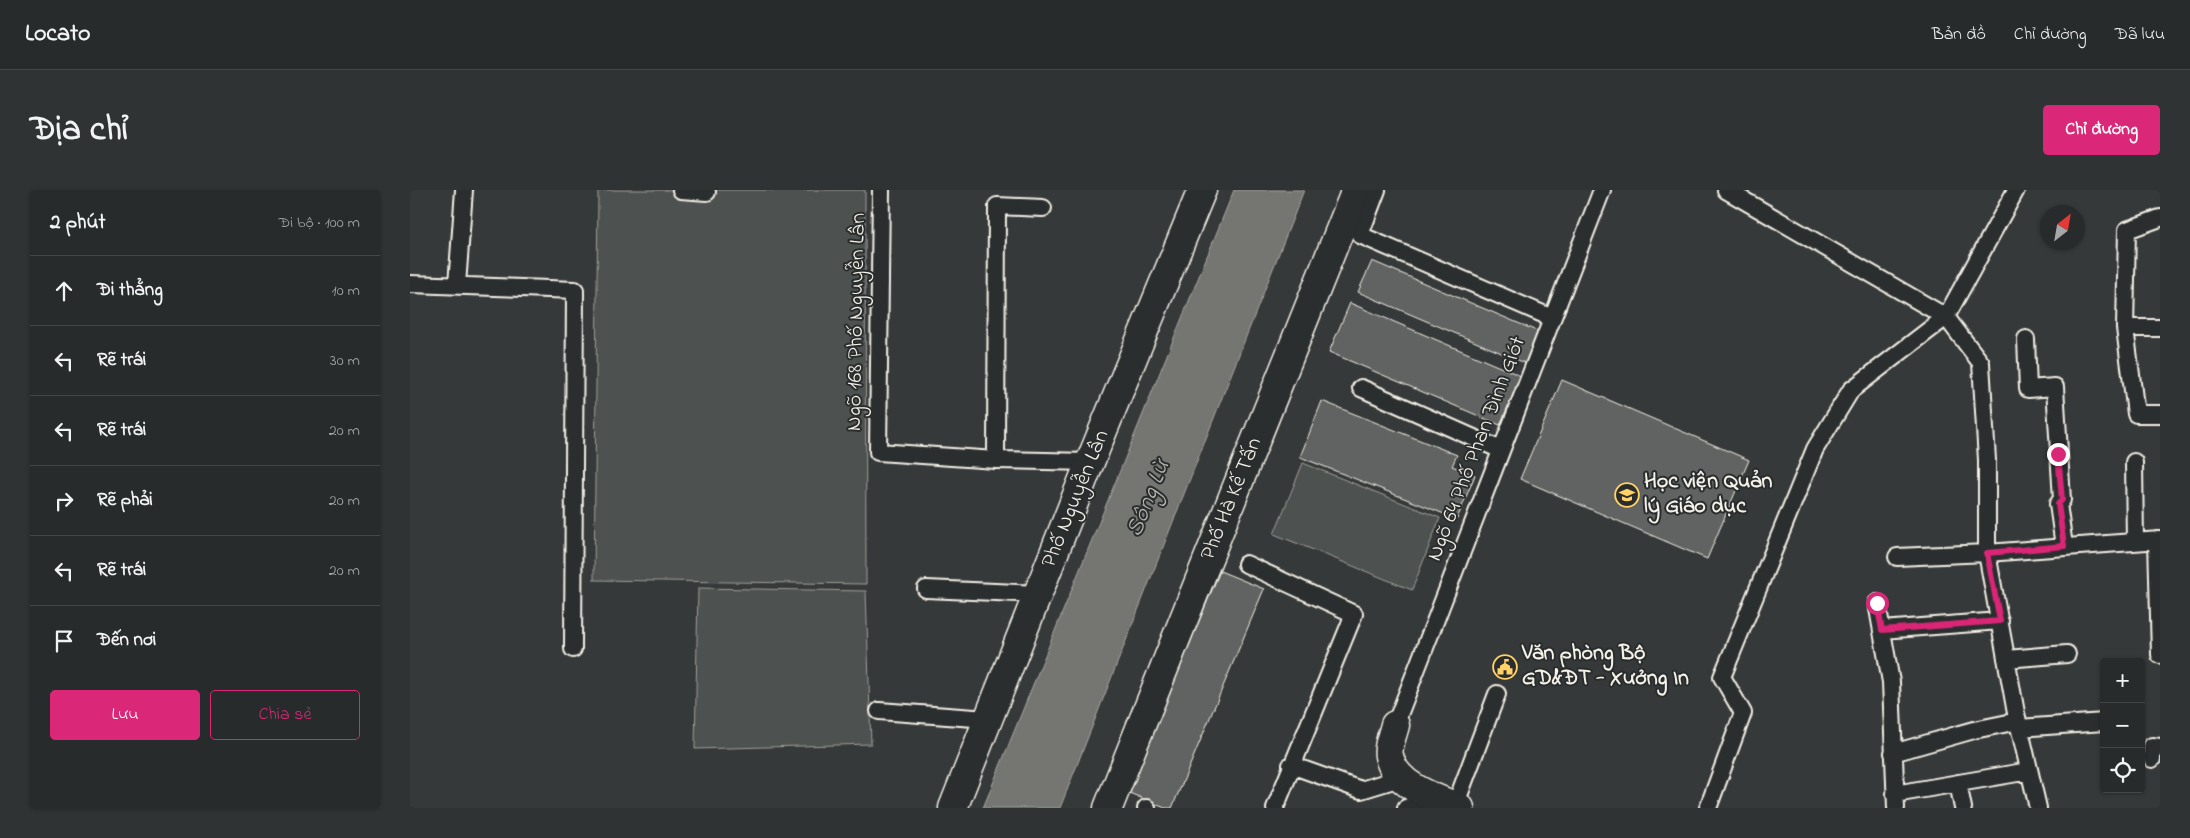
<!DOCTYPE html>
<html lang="vi">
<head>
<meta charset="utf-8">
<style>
	body { margin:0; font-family:"Indie Flower",sans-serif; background:#303333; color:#f1f3f6 }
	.controls { position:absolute; right:15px; bottom:15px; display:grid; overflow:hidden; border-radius:5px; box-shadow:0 1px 4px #0004 }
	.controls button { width:45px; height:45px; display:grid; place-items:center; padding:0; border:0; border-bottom:1px solid #444747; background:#282b2b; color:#f1f3f6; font:25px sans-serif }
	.compass { position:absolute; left:1630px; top:15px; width:45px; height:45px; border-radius:50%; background:#282b2b; box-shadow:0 1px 4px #0004; rotate:31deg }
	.stop { position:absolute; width:15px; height:15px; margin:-11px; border:4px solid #db2777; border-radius:50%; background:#fff }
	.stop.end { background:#db2777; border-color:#fff; box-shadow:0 1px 5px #0008 }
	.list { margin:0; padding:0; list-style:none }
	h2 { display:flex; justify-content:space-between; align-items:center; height:65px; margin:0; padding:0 20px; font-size:21px }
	h2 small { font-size:16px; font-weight:400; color:#a5a7a9 }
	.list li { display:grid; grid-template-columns:32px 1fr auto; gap:15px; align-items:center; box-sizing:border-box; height:70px; padding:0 20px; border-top:1px solid #444747 }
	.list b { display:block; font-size:19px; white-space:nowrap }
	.list em { font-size:16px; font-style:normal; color:#a5a7a9 }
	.actions { display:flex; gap:10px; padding:15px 20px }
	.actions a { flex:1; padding:11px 0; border:1px solid #db2777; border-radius:5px; text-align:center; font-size:18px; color:#db2777 }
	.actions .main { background:#db2777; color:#fff }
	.icon { flex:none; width:28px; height:28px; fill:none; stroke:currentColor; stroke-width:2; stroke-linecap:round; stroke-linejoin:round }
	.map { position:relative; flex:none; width:1750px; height:618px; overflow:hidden; border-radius:5px }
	header { display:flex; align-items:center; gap:30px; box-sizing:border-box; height:70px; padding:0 25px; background:#282b2b; border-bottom:1px solid #444747 }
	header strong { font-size:24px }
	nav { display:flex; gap:28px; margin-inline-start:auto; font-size:18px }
	.intro { display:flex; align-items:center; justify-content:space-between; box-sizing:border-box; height:120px; padding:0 30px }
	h1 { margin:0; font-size:35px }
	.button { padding:12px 22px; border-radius:5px; background:#db2777; color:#fff; font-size:18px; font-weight:700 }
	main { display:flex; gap:30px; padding:0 30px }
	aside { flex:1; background:#282b2b; border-radius:5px; box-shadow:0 1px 4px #0004 }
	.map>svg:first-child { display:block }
	.green { fill:#4e514f; stroke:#a1a19c }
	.water { fill:#757572; stroke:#a8a7a1 }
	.building { fill:#616362; stroke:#f4f1e8 }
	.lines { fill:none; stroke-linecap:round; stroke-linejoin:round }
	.lane-casing { stroke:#f4f1e8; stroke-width:20 }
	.street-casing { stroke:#f4f1e8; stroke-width:31 }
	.secondary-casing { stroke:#f4f1e8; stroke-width:31 }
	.lane { stroke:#2a2d2e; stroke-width:16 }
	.street { stroke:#2a2d2e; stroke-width:28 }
	.secondary { stroke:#2a2d2e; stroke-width:28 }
	.route { stroke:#db2777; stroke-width:6 }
	.labels { text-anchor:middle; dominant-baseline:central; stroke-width:4; stroke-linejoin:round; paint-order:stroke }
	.street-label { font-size:22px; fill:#f4f1e8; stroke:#2a2d2e }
	.poi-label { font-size:22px; font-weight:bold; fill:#f4f1e8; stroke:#2a2d2e; text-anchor:start }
	.water-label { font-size:24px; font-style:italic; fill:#b4b3ad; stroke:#2a2d2e }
</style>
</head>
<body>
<header>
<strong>Locato</strong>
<nav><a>Bản đồ</a><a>Chỉ đường</a><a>Đã lưu</a></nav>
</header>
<div class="intro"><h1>Địa chỉ</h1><a class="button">Chỉ đường</a></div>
<main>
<aside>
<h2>2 phút<small>Đi bộ · 100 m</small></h2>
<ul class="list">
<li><svg class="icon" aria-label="ahead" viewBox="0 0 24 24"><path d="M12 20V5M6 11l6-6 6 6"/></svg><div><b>Đi thẳng</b></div><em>10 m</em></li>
<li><svg class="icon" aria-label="left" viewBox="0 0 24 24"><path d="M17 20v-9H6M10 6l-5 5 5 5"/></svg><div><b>Rẽ trái</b></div><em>30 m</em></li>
<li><svg class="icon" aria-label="left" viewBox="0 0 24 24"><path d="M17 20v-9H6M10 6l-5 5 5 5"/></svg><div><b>Rẽ trái</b></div><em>20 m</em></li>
<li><svg class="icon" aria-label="right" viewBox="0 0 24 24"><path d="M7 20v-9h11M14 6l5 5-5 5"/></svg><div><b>Rẽ phải</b></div><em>20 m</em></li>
<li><svg class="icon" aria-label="left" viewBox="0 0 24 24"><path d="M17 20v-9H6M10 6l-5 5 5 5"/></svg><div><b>Rẽ trái</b></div><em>20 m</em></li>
<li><svg class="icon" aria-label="arrive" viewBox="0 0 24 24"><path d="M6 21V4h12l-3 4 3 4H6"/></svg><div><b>Đến nơi</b></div></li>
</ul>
<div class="actions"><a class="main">Lưu</a><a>Chia sẻ</a></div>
</aside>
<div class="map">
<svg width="1750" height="618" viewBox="0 0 1750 618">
	<rect width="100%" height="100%" fill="#363939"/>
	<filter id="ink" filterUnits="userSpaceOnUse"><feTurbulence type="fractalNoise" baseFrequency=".02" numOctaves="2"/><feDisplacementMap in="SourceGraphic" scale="10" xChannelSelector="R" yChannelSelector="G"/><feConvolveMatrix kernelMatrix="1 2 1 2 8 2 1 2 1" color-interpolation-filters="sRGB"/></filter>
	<g filter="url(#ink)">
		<path class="green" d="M188,0H455L456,394L184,390Z
			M893,273L1030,328L1002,400L864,344Z
			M288,398L456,401L461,554L285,559Z"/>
		<path class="water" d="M824,0H894L650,618H573Z"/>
		<path class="building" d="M962,71L1129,142L1115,173L948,102Z
			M940,113L1111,186L1090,235L919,162Z
			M1152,190L1339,270L1297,369L1110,289Z
			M912,211L1047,265L1042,276L1065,285L1047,329L890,267Z
			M810,381L854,399L762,618H755L717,602Z"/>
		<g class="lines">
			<g class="lane-casing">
				<path id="lane" d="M271,0L297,2
					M471,0L468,262L586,270L680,272
					M967,0L950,45L1142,128
					M1316,0L1536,127L1571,173L1577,270V363L1606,523L1628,618
					M1750,28L1717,40L1715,138L1726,224H1750
					M0,94L165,100L163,459
					M47,95L54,0
					M1715,138H1750
					M1616,149L1618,199L1645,197L1652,310L1648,314L1654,356
					M951,198L1091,260
					M586,270L587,16L633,18
					M1724,272L1725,352
					M1747,350L1750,465
					M1487,367L1577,363L1750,350
					M836,374L944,424L865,618
					M516,399L629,404
					M1467,413L1481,492L1486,618
					M1472,440L1590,431
					M1596,469L1657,464
					M469,521L578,529
					M985,535L1192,0
					M1609,538L1694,532
					M1483,563L1564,540L1608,531
					M1742,569V556L1750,557
					M881,575L951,600L990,588
					M1548,593L1553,618
					M1485,604L1619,581
					M1045,616L1087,504
					M736,618H737
					M996,618L1023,608
					M1298,618L1333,523L1312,487L1405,259L1441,200L1536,127L1606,0"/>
			</g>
			<g class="street-casing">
				<path id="street" d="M985,535C983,543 977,558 979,566C985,596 1025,608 1050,618"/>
			</g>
			<g class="secondary-casing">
				<path id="secondary" d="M543,618L680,272L792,0
					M698,618L946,0"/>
			</g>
			<use href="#lane" class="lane"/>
			<use href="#street" class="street"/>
			<use href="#secondary" class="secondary"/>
		</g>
	</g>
	<g class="lines" filter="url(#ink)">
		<path class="route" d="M1467,413L1472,440L1590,431L1577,363L1654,356L1648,314L1652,310L1648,264"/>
	</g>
	<defs>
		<g id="university-ring" transform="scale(1.25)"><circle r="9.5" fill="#2a2d2e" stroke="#ffd166" stroke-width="1.5"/><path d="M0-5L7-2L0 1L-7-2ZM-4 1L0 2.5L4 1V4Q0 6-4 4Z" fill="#ffd166"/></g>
		<g id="civic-ring" transform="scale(1.25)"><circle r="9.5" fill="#2a2d2e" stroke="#ffd166" stroke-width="1.5"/><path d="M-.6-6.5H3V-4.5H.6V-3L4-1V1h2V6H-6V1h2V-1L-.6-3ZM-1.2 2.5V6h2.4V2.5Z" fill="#ffd166"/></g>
	</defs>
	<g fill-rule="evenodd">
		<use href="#university-ring" x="1217" y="305"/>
		<use href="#civic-ring" x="1095" y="477"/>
	</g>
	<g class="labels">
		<g class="street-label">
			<text transform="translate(447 132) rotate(-89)">Ngõ 168 Phố Nguyễn Lân</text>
			<text transform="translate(1067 259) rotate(-69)">Ngõ 64 Phố Phan Đình Giót</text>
			<text transform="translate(666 309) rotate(-68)">Phố Nguyễn Lân</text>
			<text transform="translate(822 309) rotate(-68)">Phố Hà Kế Tấn</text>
		</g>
		<g class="poi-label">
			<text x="1234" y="292">Học viện Quản<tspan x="1234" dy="25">lý Giáo dục</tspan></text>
			<text x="1112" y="464">Văn phòng Bộ<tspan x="1112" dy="25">GD&amp;ĐT - Xưởng In</tspan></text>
		</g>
		<g class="water-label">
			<text transform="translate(739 309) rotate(-68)">Sông Lừ</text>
		</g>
	</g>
</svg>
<div class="controls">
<button>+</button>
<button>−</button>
<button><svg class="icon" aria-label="locate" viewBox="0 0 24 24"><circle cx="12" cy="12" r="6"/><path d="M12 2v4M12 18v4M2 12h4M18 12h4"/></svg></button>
</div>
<svg class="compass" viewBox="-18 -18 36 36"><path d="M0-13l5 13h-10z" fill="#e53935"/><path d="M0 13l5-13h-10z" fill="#a5a7a9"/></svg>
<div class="stop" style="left:1467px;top:413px"></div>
<div class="stop end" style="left:1648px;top:264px"></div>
</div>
</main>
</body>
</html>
